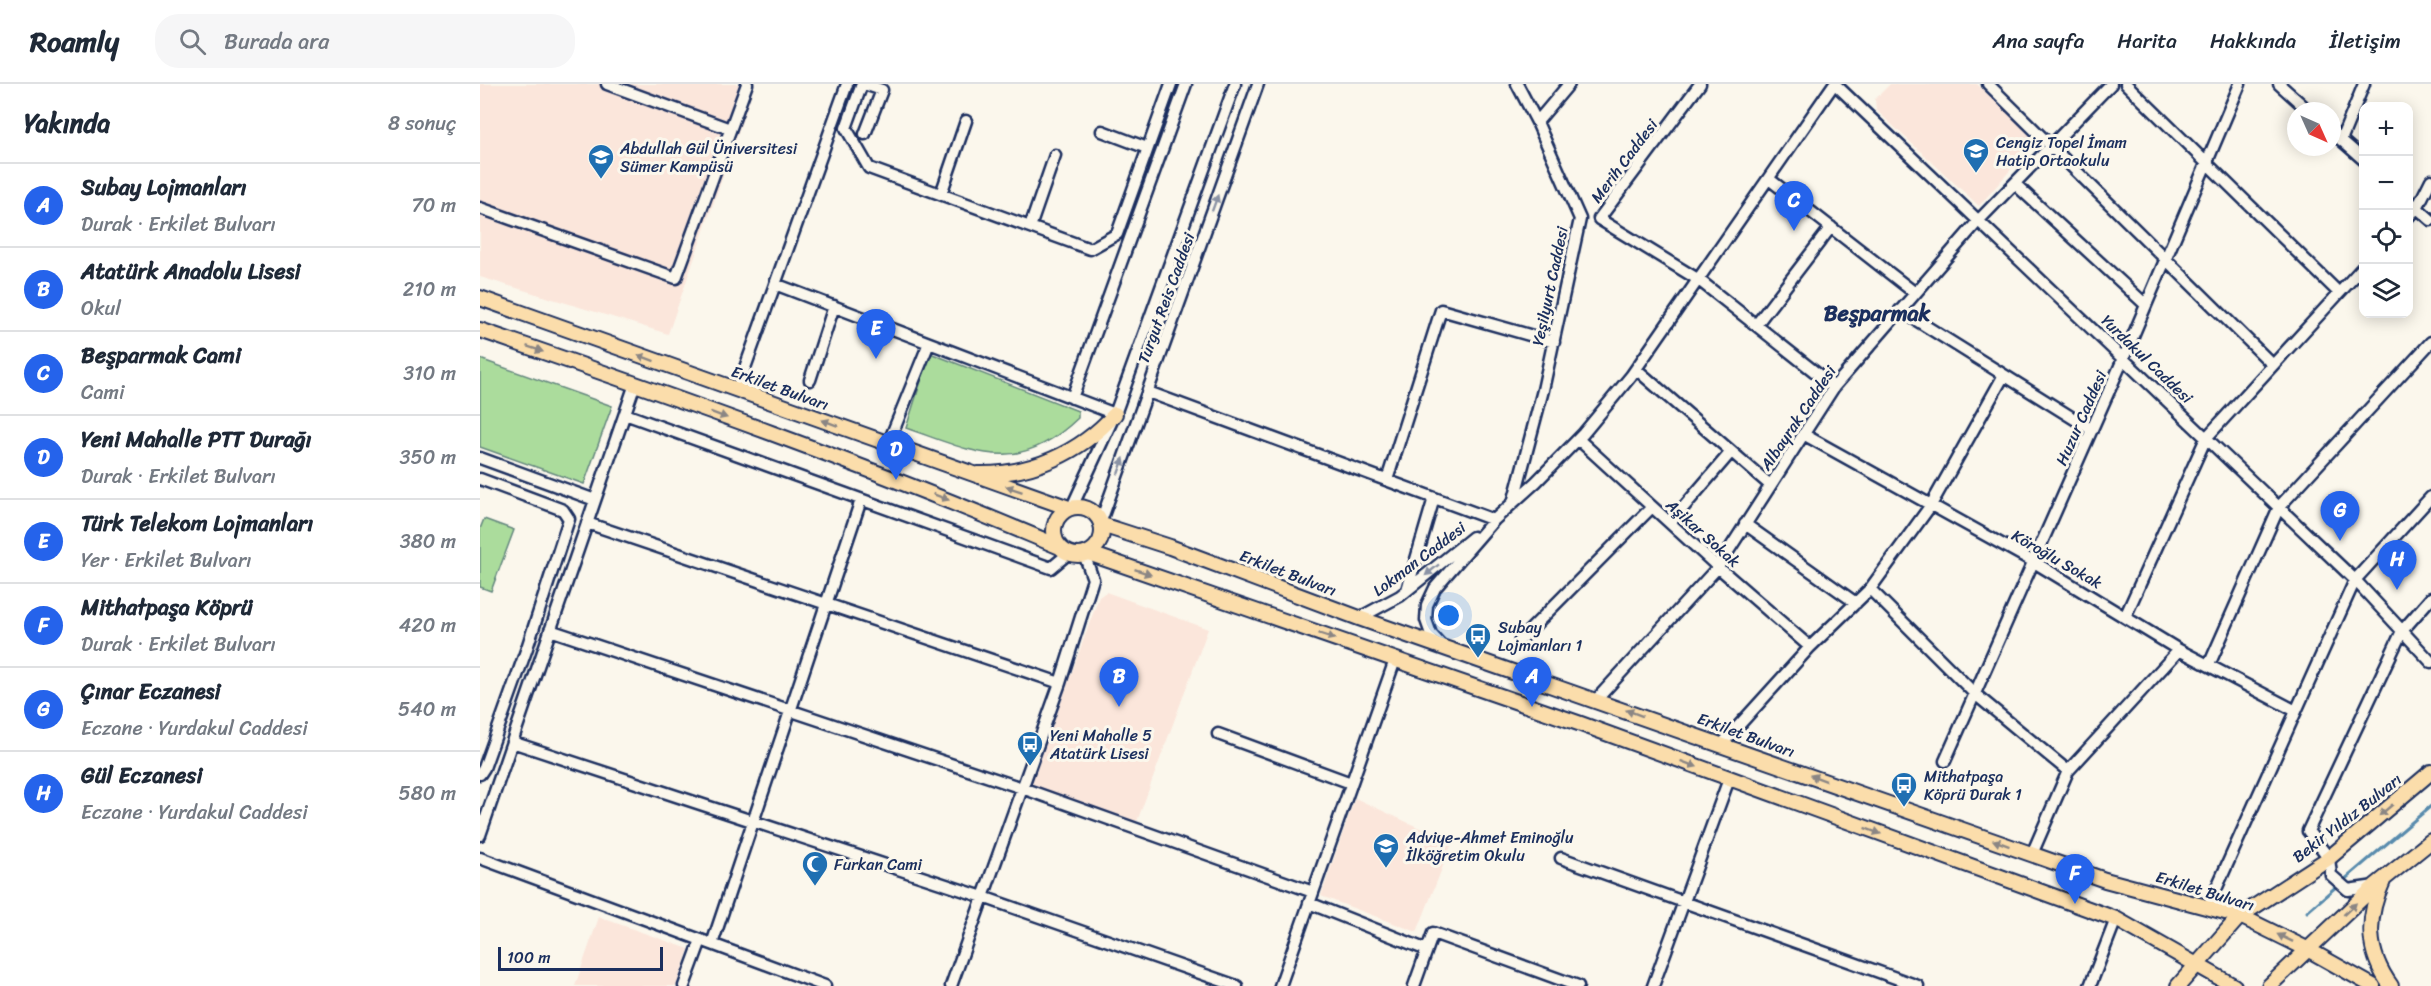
<!DOCTYPE html>
<html lang="tr">
<head>
<meta charset="utf-8">
<style>
	body { margin:0; font-family:Sriracha,sans-serif; background:#f6f6f7; color:#1f2937 }
	.controls { position:absolute; right:18px; top:18px; display:grid; overflow:hidden; border-radius:12px; box-shadow:0 3px 15px #0003 }
	.controls button { width:54px; height:54px; display:grid; place-items:center; padding:0; border:0; border-bottom:2px solid #e0e1e3; background:#fff; color:#1f2937; font:30px sans-serif }
	.compass { position:absolute; left:1807px; top:18px; width:54px; height:54px; border-radius:50%; background:#fff; box-shadow:0 3px 15px #0003; rotate:135deg }
	.scale { position:absolute; left:18px; bottom:15px; width:165px; box-sizing:border-box; padding-left:6px; border:3px solid #1b2f5e; border-top:0; font-size:16px; line-height:21px; white-space:nowrap; color:#1b2f5e; -webkit-text-stroke:4px #fbf7ec; paint-order:stroke }
	.you { position:absolute; left:969px; top:532px; width:21px; height:21px; margin:-15px; border:4px solid #fff; border-radius:50%; background:#1a73e8; box-shadow:0 0 0 9px #1a73e833 }
	.badge { display:grid; place-items:center; width:39px; height:39px; border-radius:50%; background:#2563eb; color:#fff; font-size:20px; font-weight:700 }
	.pin { position:absolute; translate:-50% -50px; filter:drop-shadow(0 2px 3px #0008) }
	.pin::after { content:''; position:absolute; top:32px; width:21px; height:18px; background:inherit; clip-path:polygon(0 0,100% 0,50% 100%) }
	.list { margin:0; padding:0; list-style:none }
	h2 { display:flex; justify-content:space-between; align-items:center; height:78px; margin:0; padding:0 24px; font-size:26px }
	h2 small { font-size:20px; font-weight:400; color:#747a83 }
	.list li { display:grid; grid-template-columns:39px 1fr auto; gap:18px; align-items:center; box-sizing:border-box; height:84px; padding:0 24px; border-top:2px solid #e0e1e3 }
	.list b { display:block; font-size:22px; white-space:nowrap }
	.list p { margin:0; font-size:20px; white-space:nowrap; color:#747a83 }
	.list em { font-size:20px; font-style:normal; color:#747a83 }
	.icon { flex:none; width:33px; height:33px; fill:none; stroke:currentColor; stroke-width:2; stroke-linecap:round; stroke-linejoin:round }
	.map { position:relative; flex:none; width:1951px; height:902px; overflow:hidden }
	header { display:flex; align-items:center; gap:36px; box-sizing:border-box; height:84px; padding:0 30px; background:#fff; border-bottom:2px solid #e0e1e3 }
	header strong { font-size:28px }
	nav { display:flex; gap:33px; margin-inline-start:auto; font-size:21px }
	.search { width:420px; height:54px; background:#f6f6f7; display:flex; align-items:center; gap:15px; box-sizing:border-box; padding:0 21px; border-radius:24px; color:#747a83; font-size:22px }
	main { display:flex }
	aside { flex:1; background:#fff }
	.map>svg:first-child { display:block }
	.built { fill:#fbe6db }
	.green { fill:#abdc9c; stroke:#63867d; stroke-width:1.5 }
	.lines { fill:none; stroke-linecap:round; stroke-linejoin:round }
	.stream { stroke:#588bad; stroke-width:3 }
	.minor-casing { stroke:#1b2f5e; stroke-width:15 }
	.major-casing { stroke:#1b2f5e; stroke-width:18 }
	.minor { stroke:#fbf7ec; stroke-width:10 }
	.major { stroke:#fbddab; stroke-width:14 }
	.oneway { fill:#8b93a5 }
	.oneway2 { fill:#8b8684 }
	.labels { text-anchor:middle; dominant-baseline:central; stroke-width:6; stroke-linejoin:round; paint-order:stroke }
	.poi-label { font-size:16px; fill:#1b2f5e; stroke:#fbf7ec; text-anchor:start }
	.street-label { font-size:16px; fill:#1b2f5e; stroke:#fbf7ec }
	.district-label { font-size:22px; font-weight:bold; fill:#1b2f5e; stroke:#fbf7ec }
</style>
</head>
<body>
<header>
<strong>Roamly</strong>
<div class="search"><svg class="icon" aria-label="search" viewBox="0 0 24 24"><circle cx="10" cy="10" r="6"/><path d="M15 15l6 6"/></svg>Burada ara</div>
<nav><a>Ana sayfa</a><a>Harita</a><a>Hakkında</a><a>İletişim</a></nav>
</header>
<main>
<aside>
<h2>Yakında<small>8 sonuç</small></h2>
<ul class="list">
<li><span class="badge">A</span><div><b>Subay Lojmanları</b><p>Durak · Erkilet Bulvarı</p></div><em>70 m</em></li>
<li><span class="badge">B</span><div><b>Atatürk Anadolu Lisesi</b><p>Okul</p></div><em>210 m</em></li>
<li><span class="badge">C</span><div><b>Beşparmak Cami</b><p>Cami</p></div><em>310 m</em></li>
<li><span class="badge">D</span><div><b>Yeni Mahalle PTT Durağı</b><p>Durak · Erkilet Bulvarı</p></div><em>350 m</em></li>
<li><span class="badge">E</span><div><b>Türk Telekom Lojmanları</b><p>Yer · Erkilet Bulvarı</p></div><em>380 m</em></li>
<li><span class="badge">F</span><div><b>Mithatpaşa Köprü</b><p>Durak · Erkilet Bulvarı</p></div><em>420 m</em></li>
<li><span class="badge">G</span><div><b>Çınar Eczanesi</b><p>Eczane · Yurdakul Caddesi</p></div><em>540 m</em></li>
<li><span class="badge">H</span><div><b>Gül Eczanesi</b><p>Eczane · Yurdakul Caddesi</p></div><em>580 m</em></li>
</ul>
</aside>
<div class="map">
<svg width="1951" height="902" viewBox="0 0 1951 902">
	<rect width="100%" height="100%" fill="#fbf7ec"/>
	<filter id="ink" filterUnits="userSpaceOnUse"><feTurbulence type="fractalNoise" baseFrequency=".0167" numOctaves="2"/><feDisplacementMap in="SourceGraphic" scale="12" xChannelSelector="R" yChannelSelector="G"/><feConvolveMatrix kernelMatrix="1 2 1 2 8 2 1 2 1" color-interpolation-filters="sRGB"/></filter>
	<g filter="url(#ink)">
		<path class="built" d="M0,0H275L188,250L0,193Z
			M1410,0H1497L1555,54V58L1499,122L1396,26L1395,15Z
			M626,508L728,545L655,743L550,704L619,513Z
			M875,714L972,759L937,848L841,812Z
			M119,833L209,865L196,902H95Z"/>
		<path class="green" d="M450,269L598,327V334C537,393 495,368 426,344Z
			M0,275L132,322L104,400L0,363Z
			M4,435L34,446L11,507L0,503V445Z"/>
		<g class="lines">
			<path class="stream" d="M1863,797L1951,722
				M1827,828L1858,801"/>
			<g class="minor-casing">
				<path id="minor" d="M127,0L250,45
					M382,0L366,44L389,84L610,165L637,150L691,0
					M384,0L402,6L385,50
					M1220,0L1119,135L1219,196L1354,303
					M1355,0L1875,496L1951,578
					M1508,0L1793,281
					M1646,0L1859,209
					M1799,0L1829,27
					M1057,38L1089,0
					M622,47L667,64
					M1852,48L1884,76
					M1861,56L1884,0
					M1289,95L1435,209
					M1535,100L1666,221
					M461,110L486,37
					M1928,116L1951,136
					M0,124L196,194L267,0
					M1928,133L1937,124L1951,96
					M550,143L575,71
					M295,200L635,330
					M1420,226L1612,346
					M1276,241L1351,143
					M1156,285L1290,401
					M330,296L354,222
					M257,306L367,0
					M668,308L1014,436
					M592,314L706,0
					M145,330L571,484L589,469
					M1323,350L1554,478L1699,566L1816,627
					M1098,355L1238,483L1330,563
					M408,360L449,259
					M0,374L115,416
					M0,395L83,426L89,435L47,564L4,684L0,690
					M907,396L961,226L1074,258
					M1033,419L1063,306L1100,135L1057,38L1037,0
					M592,423L635,330L755,0
					M621,437L778,0
					M107,439L580,599
					M1190,439L1251,368
					M1265,440L1376,519
					M1390,505L1495,610L1588,687
					M927,506L954,414
					M1645,533L1726,354L1884,182
					M879,534L920,512L993,453
					M70,546L542,704L833,808
					M1040,556L1172,423
					M962,562L951,550L946,536L947,521L955,504L1014,436L1056,398L1103,350L1151,292L1354,0
					M1729,581L1799,423L1951,258
					M1116,616L1238,483L1354,303L1499,136L1631,0
					M738,650L871,699
					M32,658L503,813L757,902
					M1242,660L1330,563L1390,505L1451,421L1524,291
					M1465,677L1644,273L1760,0
					M0,751L155,300
					M1552,770L1588,687L1699,566
					M0,774L345,902
					M1081,774L1438,902
					M1895,802L1868,806L1851,791L1849,774L1828,747L1922,547L1951,514
					M829,819L947,866
					M1728,823L1875,496L1951,413
					M232,860L381,416
					M204,902L221,856
					M471,902L580,599L613,495L604,470
					M800,902L915,576
					M934,902L953,849L1098,902
					M1173,902L1249,695
					M1610,902L1636,835"/>
			</g>
			<g class="major-casing">
				<path id="major" d="M0,214L589,424
					M0,246C195,313 390,382 580,463
					M498,390C551,391 600,369 635,330
					M574 447a24 24 0 1 1 48 0a24 24 0 1 1-48 0Z
					M622,441L690,463L879,534L1625,796L1760,832L1827,865L1893,902
					M608,469L1101,640L1636,835L1754,902
					M1903,797C1886,834 1886,868 1911,902
					M1698,902L1760,832L1849,774L1951,688
					M1789,902L1895,802L1951,757"/>
			</g>
			<use href="#minor" class="minor"/>
			<use href="#major" class="major"/>
		</g>
		<defs><path id="oneway-solid" d="M-6-.8H1V-3.2L6.5 0L1 3.2V.8H-6Z" transform="scale(1.5)"/></defs>
		<g class="oneway">
			<use href="#oneway-solid" transform="translate(735 119) rotate(-70)"/>
			<use href="#oneway-solid" transform="translate(641 382) rotate(-70)"/>
			<use href="#oneway-solid" transform="translate(952 486) rotate(141)"/>
		</g>
		<g class="oneway2">
			<use href="#oneway-solid" transform="translate(55 265) rotate(19)"/>
			<use href="#oneway-solid" transform="translate(166 274) rotate(-160)"/>
			<use href="#oneway-solid" transform="translate(239 331) rotate(20)"/>
			<use href="#oneway-solid" transform="translate(350 339) rotate(-160)"/>
			<use href="#oneway-solid" transform="translate(534 405) rotate(-161)"/>
			<use href="#oneway-solid" transform="translate(461 413) rotate(21)"/>
			<use href="#oneway-solid" transform="translate(663 488) rotate(19)"/>
			<use href="#oneway-solid" transform="translate(847 552) rotate(19)"/>
			<use href="#oneway-solid" transform="translate(1154 629) rotate(-160)"/>
			<use href="#oneway-solid" transform="translate(1209 680) rotate(20)"/>
			<use href="#oneway-solid" transform="translate(1338 694) rotate(-160)"/>
			<use href="#oneway-solid" transform="translate(1906 726) rotate(140)"/>
			<use href="#oneway-solid" transform="translate(1393 747) rotate(20)"/>
			<use href="#oneway-solid" transform="translate(1521 759) rotate(-160)"/>
			<use href="#oneway-solid" transform="translate(1870 825) rotate(-43)"/>
			<use href="#oneway-solid" transform="translate(1805 854) rotate(-154)"/>
		</g>
	</g>
	<defs>
		<g id="school-pin" transform="scale(1.35)"><path d="M0 17L-7.5 6A9.5 9.5 0 1 1 7.5 6Z" fill="#1f6fb2" stroke="#fbf7ec"/><path d="M0-5L7-2L0 1L-7-2ZM-4 1L0 2.5L4 1V4Q0 6-4 4Z" fill="#fff"/></g>
		<g id="university-pin" transform="scale(1.35)"><path d="M0 17L-7.5 6A9.5 9.5 0 1 1 7.5 6Z" fill="#1f6fb2" stroke="#fbf7ec"/><path d="M0-5L7-2L0 1L-7-2ZM-4 1L0 2.5L4 1V4Q0 6-4 4Z" fill="#fff"/></g>
		<g id="bus-pin" transform="scale(1.35)"><path d="M0 17L-7.5 6A9.5 9.5 0 1 1 7.5 6Z" fill="#1f6fb2" stroke="#fbf7ec"/><path d="M-5-6H5V4H4V6H2V4H-2V6H-4V4H-5ZM-3.5-4V0h7V-4ZM-3.5 1.2v1.5H-2V1.2ZM2 1.2v1.5H3.5V1.2Z" fill="#fff"/></g>
		<g id="mosque-pin" transform="scale(1.35)"><path d="M0 17L-7.5 6A9.5 9.5 0 1 1 7.5 6Z" fill="#1f6fb2" stroke="#fbf7ec"/><path d="M3.5-4.9A6 6 0 1 0 3.5 4.9A5 5 0 1 1 3.5-4.9Z" fill="#fff"/></g>
	</defs>
	<g fill-rule="evenodd">
		<use href="#school-pin" x="1496" y="67"/>
		<use href="#university-pin" x="121" y="73"/>
		<use href="#bus-pin" x="998" y="552"/>
		<use href="#bus-pin" x="550" y="660"/>
		<use href="#bus-pin" x="1424" y="701"/>
		<use href="#school-pin" x="906" y="762"/>
		<use href="#mosque-pin" x="335" y="780"/>
	</g>
	<g class="labels">
		<g class="poi-label">
			<text x="1516" y="58">Cengiz Topel İmam<tspan x="1516" dy="18">Hatip Ortaokulu</tspan></text>
			<text x="140" y="64">Abdullah Gül Üniversitesi<tspan x="140" dy="18">Sümer Kampüsü</tspan></text>
			<text x="1018" y="543">Subay<tspan x="1018" dy="18">Lojmanları 1</tspan></text>
			<text x="570" y="651">Yeni Mahalle 5<tspan x="570" dy="18">Atatürk Lisesi</tspan></text>
			<text x="1444" y="692">Mithatpaşa<tspan x="1444" dy="18">Köprü Durak 1</tspan></text>
			<text x="926" y="753">Adviye-Ahmet Eminoğlu<tspan x="926" dy="18">İlköğretim Okulu</tspan></text>
			<text x="354" y="780">Furkan Cami</text>
		</g>
		<g class="street-label">
			<text transform="translate(1144 77) rotate(-53)">Merih Caddesi</text>
			<text transform="translate(1070 202) rotate(-78)">Yeşilyurt Caddesi</text>
			<text transform="translate(686 214) rotate(-70)">Turgut Reis Caddesi</text>
			<text transform="translate(1667 275) rotate(44)">Yurdakul Caddesi</text>
			<text transform="translate(300 304) rotate(20)">Erkilet Bulvarı</text>
			<text transform="translate(1318 334) rotate(-56)">Albayrak Caddesi</text>
			<text transform="translate(1601 334) rotate(-66)">Huzur Caddesi</text>
			<text transform="translate(1223 449) rotate(42)">Aşikar Sokak</text>
			<text transform="translate(939 475) rotate(-37)">Lokman Caddesi</text>
			<text transform="translate(1577 475) rotate(30)">Köroğlu Sokak</text>
			<text transform="translate(808 489) rotate(21)">Erkilet Bulvarı</text>
			<text transform="translate(1266 651) rotate(20)">Erkilet Bulvarı</text>
			<text transform="translate(1867 734) rotate(-38)">Bekir Yıldız Bulvarı</text>
			<text transform="translate(1725 807) rotate(17)">Erkilet Bulvarı</text>
		</g>
		<g class="district-label">
			<text x="1397" y="229">Beşparmak</text>
		</g>
	</g>
</svg>
<div class="controls">
<button>+</button>
<button>−</button>
<button><svg class="icon" aria-label="locate" viewBox="0 0 24 24"><circle cx="12" cy="12" r="6"/><path d="M12 2v4M12 18v4M2 12h4M18 12h4"/></svg></button>
<button><svg class="icon" aria-label="layers" viewBox="0 0 24 24"><path d="M12 4l9 5-9 5-9-5zM3 14l9 5 9-5"/></svg></button>
</div>
<svg class="compass" viewBox="-18 -18 36 36"><path d="M0-13l5 13h-10z" fill="#e53935"/><path d="M0 13l5-13h-10z" fill="#747a83"/></svg>
<div class="scale">100 m</div>
<div class="you"></div>
<div class="pin badge" style="left:1052px;top:623px">A</div>
<div class="pin badge" style="left:639px;top:623px">B</div>
<div class="pin badge" style="left:1314px;top:147px">C</div>
<div class="pin badge" style="left:416px;top:396px">D</div>
<div class="pin badge" style="left:396px;top:275px">E</div>
<div class="pin badge" style="left:1595px;top:820px">F</div>
<div class="pin badge" style="left:1860px;top:457px">G</div>
<div class="pin badge" style="left:1917px;top:506px">H</div>
</div>
</main>
</body>
</html>
